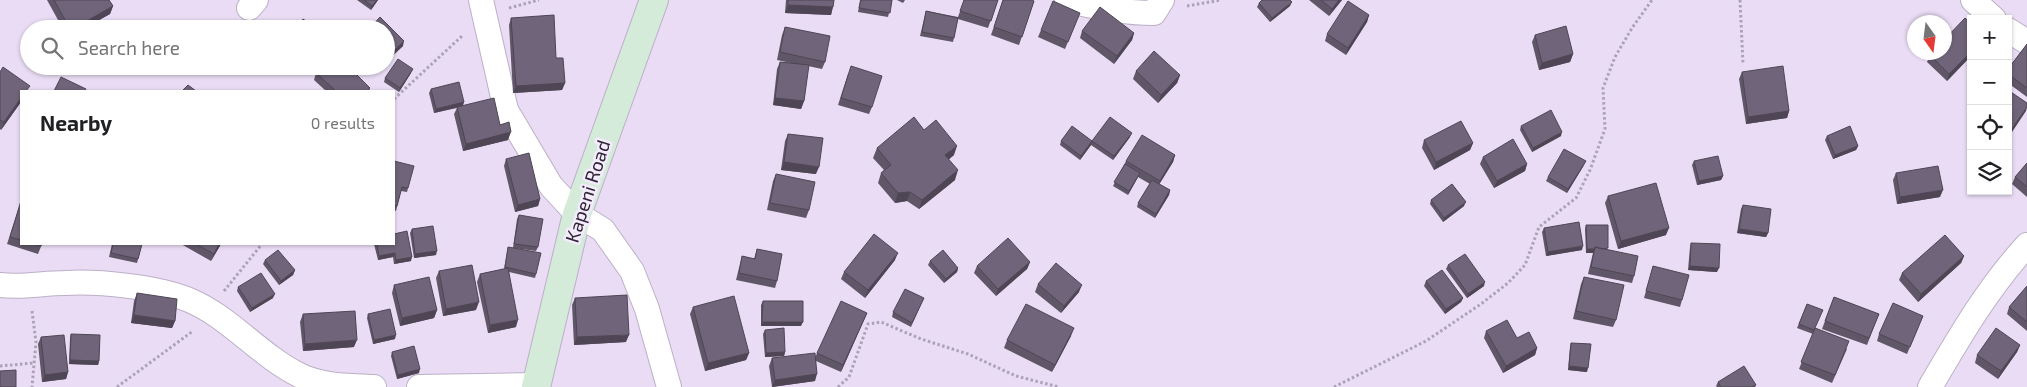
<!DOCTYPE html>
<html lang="en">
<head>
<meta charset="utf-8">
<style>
	body { margin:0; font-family:"Exo 2",sans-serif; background:#f6f6f6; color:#202124 }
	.controls { position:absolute; right:15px; top:15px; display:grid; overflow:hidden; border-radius:0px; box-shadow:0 1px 4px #0004 }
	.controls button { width:45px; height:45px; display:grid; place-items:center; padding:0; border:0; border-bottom:1px solid #e0e0e0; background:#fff; color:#202124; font:25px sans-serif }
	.compass { position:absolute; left:1907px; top:15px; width:45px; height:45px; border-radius:50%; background:#fff; box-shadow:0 1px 4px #0004; rotate:166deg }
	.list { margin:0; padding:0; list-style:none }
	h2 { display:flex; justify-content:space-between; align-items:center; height:65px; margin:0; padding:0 20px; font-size:21px }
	h2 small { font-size:16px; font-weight:400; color:#757577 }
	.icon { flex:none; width:28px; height:28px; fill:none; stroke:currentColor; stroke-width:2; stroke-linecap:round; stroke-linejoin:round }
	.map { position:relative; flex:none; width:2027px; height:387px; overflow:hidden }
	.search { position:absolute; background:#fff; box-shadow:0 1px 4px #0004; left:20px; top:20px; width:375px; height:55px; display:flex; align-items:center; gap:12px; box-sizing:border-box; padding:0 18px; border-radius:28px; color:#757577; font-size:19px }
	.panel { position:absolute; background:#fff; box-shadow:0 1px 4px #0004; left:20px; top:90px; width:375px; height:155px; border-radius:0px }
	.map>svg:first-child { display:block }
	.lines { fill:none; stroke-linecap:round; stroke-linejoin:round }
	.street-casing { stroke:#bcb0c7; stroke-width:26 }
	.secondary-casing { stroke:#bcb0c7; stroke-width:30 }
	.path { stroke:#aca2b5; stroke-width:3; stroke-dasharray:2.5 2.5; stroke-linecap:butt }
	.street { stroke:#fff; stroke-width:24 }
	.secondary { stroke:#d4ebda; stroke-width:28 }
	.wall { fill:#5f5668 }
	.shaded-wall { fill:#4e4655 }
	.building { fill:#6f6479; stroke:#4e4655 }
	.labels { text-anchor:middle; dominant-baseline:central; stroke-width:5; stroke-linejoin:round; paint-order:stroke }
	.street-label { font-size:19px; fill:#2c2831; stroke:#f5eafe }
</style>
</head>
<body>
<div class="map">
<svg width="2027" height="387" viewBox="0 0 2027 387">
	<rect width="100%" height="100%" fill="#e9dcf4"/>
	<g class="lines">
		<g class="street-casing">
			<path id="street" d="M481,0L506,110L551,186L577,214L603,230L632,271L647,309L669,387
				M1067,0C1096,8 1123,13 1154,13L1162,0
				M1973,0L1994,19
				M249,8L256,0
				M2008,30L2027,42
				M0,285C22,288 43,283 65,283C98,281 158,287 189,300C230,317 259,355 299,375C321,386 349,386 374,387
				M419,387L536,385
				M1930,387C1960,336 1987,289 2027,245"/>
		</g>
		<g class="secondary-casing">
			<path id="secondary" d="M536,387L577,214L654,0"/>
		</g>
		<path class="path" d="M1740,0L1743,64
			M1187,6L1221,0
			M509,8L539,0
			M394,99L462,36
			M224,291L262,244
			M32,311L36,342L32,387
			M0,366L34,363
			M117,387L193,331
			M838,387L849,377L868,324L881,322L921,339L968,354L1016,376L1059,387
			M1334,387L1426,341L1481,304L1508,283L1525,265L1539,227L1576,198L1590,170L1605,129L1603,88L1615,57L1632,28L1652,0"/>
		<use href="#street" class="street"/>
		<use href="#secondary" class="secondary"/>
	</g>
	<path class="wall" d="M47,0H109L113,6L110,14L83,29H63Z
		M357,0H378L371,10Z
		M786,0H834L831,15L785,13Z
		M860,0H892L888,17L858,12Z
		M897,0H905L903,3Z
		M964,0H998L988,28L958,19L953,42L920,36L926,11L958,17Z
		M1003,0L1034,1L1019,45L991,35Z
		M1309,0H1342L1329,16Z
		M1259,3L1290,6L1270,22L1257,7Z
		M1369,15L1367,22L1346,55L1325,41L1327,34Z
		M511,18L556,58L565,83L562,90L513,93L509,25Z
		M1077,20L1065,49L1038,37L1041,30Z
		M1971,24V56L1947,81L1927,62L1930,55Z
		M785,27L825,62L822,69L808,66L804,101L801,109L773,105L777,69L780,62L791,63L777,60L782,35Z
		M386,29L403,46L388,60L386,59Z
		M1082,31L1134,33L1132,40L1114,64L1080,38Z
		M1535,35L1573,54L1570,62L1539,70L1532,42Z
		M2027,44V97L2008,83V69Z
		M1136,71L1180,75L1177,83L1158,103L1133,79Z
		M0,72L21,91V102L1,130L0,129Z
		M1742,72L1789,111L1787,118L1746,124L1739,79Z
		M316,73L370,88L369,91H326L314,80Z
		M411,73L399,92L384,82L385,78Z
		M848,74L872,107L869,114L838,105Z
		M431,89L464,102L463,106L500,125L508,140L463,151L454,114L457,108L434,113L429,93Z
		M1521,126L1561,136L1532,152L1520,130Z
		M924,130L954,155L949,159L955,180L919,209L907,201L895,203L878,183L881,173L884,170L873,158L877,148Z
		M788,134L816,174L781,170L785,141Z
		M1827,136L1858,146L1856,150L1833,159L1825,140Z
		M1130,137L1113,160L1091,145L1080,160L1060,145L1061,141H1092Z
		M1424,140L1473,143L1470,150L1434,170L1422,148Z
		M1175,155L1173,162L1159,184L1170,190L1169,195L1155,218L1137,207L1138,203L1150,184L1138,177L1128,195L1113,186L1126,161Z
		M1483,157L1527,164L1525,171L1494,188L1480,164Z
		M506,159L540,199L538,206L515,212L504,166Z
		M394,161L408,188L407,192L401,191L396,211L394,210Z
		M1694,161L1723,176L1721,180L1697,185L1692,165Z
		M2027,163V197L2012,184L2015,177Z
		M1584,165L1567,193L1546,181L1548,177Z
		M1896,173L1940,197L1897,204L1893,180Z
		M776,174L809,210L806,218L767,210L773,181Z
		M1608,196L1666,235L1618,249L1605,203Z
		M1431,200L1464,206L1443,222L1430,204Z
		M21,201V244H42L38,254L7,244Z
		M1743,205L1768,233L1766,237L1737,233L1741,209Z
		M519,215L538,247L536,251L513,248L517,219Z
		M1586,225L1608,250L1634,276L1632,283L1588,274L1593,253H1586L1585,229Z
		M1544,228L1582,250L1546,256L1542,232Z
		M412,229L436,255L414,258L410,233Z
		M1691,243L1717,272L1688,270L1690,247Z
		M112,244H142L137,263L109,257Z
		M181,244H221L211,261Z
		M374,244H394L411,261L394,264L393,257L378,260Z
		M508,247L536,274L535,278L509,272L516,327L488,333L477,282L480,274L504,269Z
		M757,249L777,281L775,288L736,280L742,256L754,259Z
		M1964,256L1961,263L1918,302L1899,280L1902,273Z
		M265,260L295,270L293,275L279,285L263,264Z
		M895,260L865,298L841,279L844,272Z
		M930,261L958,268L957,272L944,283L928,265Z
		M1030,262L1027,269L996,296L974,273L977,266Z
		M1448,265L1484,286L1467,298L1446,269Z
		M1653,266L1682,300L1680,307L1644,298Z
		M439,271L476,310L443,316L436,278Z
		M1584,277L1616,320L1613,327L1573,319L1581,284Z
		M1426,281L1463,298L1461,302L1445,314L1424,286Z
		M1038,284L1079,292L1061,313L1035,292Z
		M394,285L437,310L434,318L400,326L392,293Z
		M2027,286V331L2007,314L2009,307Z
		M238,287L273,298L250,312L237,291Z
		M137,293L175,321L172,328L131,323L134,301Z
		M1834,297L1879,314L1867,345L1822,329Z
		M575,298L626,342L574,345L572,305Z
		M924,298L911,327L892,317L893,312Z
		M763,301L801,326H761V305Z
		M1807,304L1815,328L1847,349L1832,383L1799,369L1813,334L1797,328Z
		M693,307L749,353L746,360L705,371L690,314Z
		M867,313L841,372L816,361L815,381L772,387L769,366L772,358H815L817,353Z
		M303,314L354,347L303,351L300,322Z
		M368,314L395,339L373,344L367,318Z
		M1923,316L1907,354L1877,341L1879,334Z
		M765,330L785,352L784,356L765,357L763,334Z
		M1486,331L1517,338L1537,348L1535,355L1503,373L1484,338Z
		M71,334L99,361L98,365L69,364L70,338Z
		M1071,336L1052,372L1004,348L1007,340Z
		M41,337L68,372L66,379L42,382L38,344Z
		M1571,343L1587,372L1568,370L1570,347Z
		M2020,345L2017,352L1998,379L1975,363L1977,355Z
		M392,352L419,373L397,379L391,356Z
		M1718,382L1756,385L1755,387H1717L1716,386Z"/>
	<path class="shaded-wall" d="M377,0H378L371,10L372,6Z
		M1339,0H1342L1329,16L1332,9Z
		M1292,2L1290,6L1270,22L1272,18Z
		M788,5L833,7L831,15L785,13Z
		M113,6L110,14L83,29H73Z
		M1369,15L1367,22L1346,55L1348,48Z
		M1134,33L1132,40L1114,64L1117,56Z
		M404,41L403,46L388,60L389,56Z
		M1971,52V56L1947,81L1949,74Z
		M1573,54L1570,62L1539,70L1542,63Z
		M413,69L411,73L399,92L400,88Z
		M1180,75L1177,83L1158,103L1161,95Z
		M565,83L562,90L513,93L516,86Z
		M21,98V102L1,130L4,122Z
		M775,98L804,101L801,109L773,105Z
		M464,102L462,106L434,113L436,109Z
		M2027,107L2026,111L2008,138V134Z
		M1789,111L1787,118L1746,124L1748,117Z
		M511,132L508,140L463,151L466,144Z
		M1562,132L1561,136L1532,152L1533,148Z
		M1132,133L1130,137L1113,160L1114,156Z
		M1092,141L1091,145L1080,160L1081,156Z
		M1473,143L1470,150L1434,170L1436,162Z
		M957,146L954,155L942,165L945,155Z
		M1858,146L1856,150L1833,159L1835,155Z
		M1175,155L1173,162L1157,188L1160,181Z
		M1586,161L1584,165L1567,193L1568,189Z
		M784,162L819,167L816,174L781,170Z
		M1527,164L1525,171L1494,188L1497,181Z
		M958,170L955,180L919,209L922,200Z
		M1140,173L1138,177L1128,195L1129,191Z
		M1723,176L1721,180L1697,185L1699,181Z
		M1170,190L1169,195L1155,218L1156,214Z
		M1943,190L1940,197L1897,204L1900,197Z
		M910,192L907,201L895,203L898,193Z
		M540,199L538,206L515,212L518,205Z
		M1466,202L1464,206L1443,222L1444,218Z
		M1669,228L1666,235L1618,249L1621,241Z
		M1739,229L1768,233L1766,237L1737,233Z
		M219,244H221L211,261L214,254Z
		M1583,246L1582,250L1546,256L1548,252Z
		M1587,249H1595L1593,253H1586Z
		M437,251L436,255L414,258L415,254Z
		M395,253L393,257L378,260L379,256Z
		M898,253L895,260L865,298L868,290Z
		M1964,256L1961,263L1918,302L1921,294Z
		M412,257L411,261L394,264L396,260Z
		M1030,262L1027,269L996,296L998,289Z
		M1690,266L1719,268L1717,272L1688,270Z
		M958,268L957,272L944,283L946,279Z
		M295,270L293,275L279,285L281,281Z
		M1485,282L1484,286L1467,298L1468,294Z
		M1082,285L1079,292L1061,313L1064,306Z
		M275,294L273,298L250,312L252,308Z
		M1463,298L1461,302L1445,314L1446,309Z
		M479,302L476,310L443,316L446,309Z
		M437,310L434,318L400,326L402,318Z
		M867,313L864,320L841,372L843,365Z
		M134,315L175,321L172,328L131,323Z
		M518,320L516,327L488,333L490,325Z
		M762,322H803L801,326H761Z
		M1074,328L1071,336L1052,372L1055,365Z
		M396,335L395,339L373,344L374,340Z
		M629,335L626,342L574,345L577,337Z
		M357,340L354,347L303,351L305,344Z
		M2020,345L2017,352L1998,379L2001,371Z
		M1537,348L1535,355L1503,373L1506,366Z
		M785,352L784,356L765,357L766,353Z
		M749,353L746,360L705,371L708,363Z
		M70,360L99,361L98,365L69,364Z
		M1569,366L1588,368L1587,372L1568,370Z
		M420,369L419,373L397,379L398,375Z
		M68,372L66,379L42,382L45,375Z
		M817,374L815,381L772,387L775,380Z"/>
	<path class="building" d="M54,0H109L113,6L73,29H70Z
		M364,0H377L372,6Z
		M788,0H834L833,7L788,5Z
		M861,0H892L890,13L859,8Z
		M964,0H998L991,21L960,11Z
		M1003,0H1032L1034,1L1022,37L994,27Z
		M1262,0H1290L1292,2L1272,18L1259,3Z
		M1321,0H1339L1332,9Z
		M1053,1L1080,13L1068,42L1041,30Z
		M1348,1L1369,15L1348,48L1327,34Z
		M1100,7L1134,33L1117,56L1082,31Z
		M926,11L958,18L954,38L922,32Z
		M554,15L556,58H563L565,83L516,86L511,18Z
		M380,17L404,41L389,56L386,53V29H369Z
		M1965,18L1971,24V52L1949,74L1930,55L1932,52H1944V40Z
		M303,19L318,29H297Z
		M1566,26L1573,54L1542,63L1535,35Z
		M785,27L830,36L825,62L780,52Z
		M2027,44V88L2008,74V69Z
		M1154,51L1180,75L1161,95L1136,71Z
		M398,59L413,69L400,88L385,78Z
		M780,62L809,65L804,101L775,98Z
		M323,66H348L370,88L367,91H336L316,73Z
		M851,66L882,76L872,107L841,98Z
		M1783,66L1789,111L1748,117L1742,72Z
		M3,67L30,86L26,91H21V98L4,122L0,120V72Z
		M61,77L86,89L85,91H54Z
		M459,82L464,102L436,109L431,89Z
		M188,85L196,91H182Z
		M2008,90L2027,103V107L2008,134Z
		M494,98L500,125L509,122L511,132L466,144L457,107Z
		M1551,110L1562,132L1533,148L1521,126Z
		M914,117L924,130L936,120L957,146L945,155L958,170L922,200L910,192L898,193L881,173L891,165L877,148Z
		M1110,117L1132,133L1114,156L1092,141Z
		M1461,121L1473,143L1436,162L1424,140Z
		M1072,126L1092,141L1081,156L1061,141Z
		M1850,126L1858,146L1835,155L1827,136Z
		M788,134L823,138L819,167L784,162Z
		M1142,135L1175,155L1160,181L1126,161Z
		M1513,139L1527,164L1497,181L1483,157Z
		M1564,149L1586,161L1568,189L1548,177Z
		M529,153L540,199L518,205L506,159Z
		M1718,156L1723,176L1699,181L1694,161Z
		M394,161L414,166L408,188L402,187L397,206L394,205Z
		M2027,163V187L2015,177Z
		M1125,164L1140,173L1129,191L1114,182Z
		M1938,166L1943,190L1900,197L1896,173Z
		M776,174L815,182L809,210L770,203Z
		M1152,180L1170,190L1156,214L1138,203Z
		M1656,183L1669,228L1621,241L1608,196Z
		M1452,184L1466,202L1444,218L1431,200Z
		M21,201V240L10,237Z
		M1743,205L1771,209L1768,233L1739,229Z
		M519,215L543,219L538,247L514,244Z
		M1579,222L1583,246L1548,252L1544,228Z
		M1586,225H1608V248L1602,249L1595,247V249H1587Z
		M433,226L437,251L415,254L412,229Z
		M407,231L412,257L396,260L395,253L379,256L377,244H394V234Z
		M874,234L898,253L868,290L844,272Z
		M1945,235L1964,256L1921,294L1902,273Z
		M1008,238L1030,262L998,289L977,266Z
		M1691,243L1720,244L1719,268L1690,266Z
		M33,244H42L41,246Z
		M113,244H142L138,259L111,253Z
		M196,244H219L214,254Z
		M508,247L541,253L536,274L505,267Z
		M1595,247L1638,256L1634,276L1591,267Z
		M757,249L782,254L777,281L739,273L742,256L755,259Z
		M278,250L295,270L281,281L265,260Z
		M943,250L958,268L946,279L930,261Z
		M1465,254L1485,282L1468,294L1448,265Z
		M1056,263L1082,285L1064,306L1038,284Z
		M472,265L479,302L446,309L439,271Z
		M1653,266L1689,275L1682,300L1646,291Z
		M508,268L518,320L490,325L480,274Z
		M1442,270L1463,298L1446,309L1426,281Z
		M261,273L275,294L252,308L238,287Z
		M429,277L437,310L402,318L394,285Z
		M1584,277L1624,285L1616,320L1576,311Z
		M2027,286V322L2009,307Z
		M905,289L924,298L912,323L893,312Z
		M137,293L177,299L175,321L134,315Z
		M627,295L629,335L577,337L575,298Z
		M734,296L749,353L708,363L693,307Z
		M1834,297L1879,314L1869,338L1825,321Z
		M763,301H803V322H762Z
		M841,301L867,313L843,365L817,353Z
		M1893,303L1923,316L1910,347L1879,334Z
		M1026,304L1074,328L1055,365L1007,340Z
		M1807,304L1823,310L1814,330L1799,324Z
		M390,309L396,335L374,340L368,314Z
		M355,311L357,340L305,344L303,314Z
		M1507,320L1517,338L1529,332L1537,348L1506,366L1486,331Z
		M784,328L785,352L766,353L765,330Z
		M1815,328L1849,341L1835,375L1801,362Z
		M1996,328L2020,345L2001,371L1977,355Z
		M71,334L100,335L99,361L70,360Z
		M64,335L68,372L45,375L41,337Z
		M1571,343L1591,344L1588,368L1569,366Z
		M414,346L420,369L398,375L392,352Z
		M815,353L817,374L775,380L772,358Z
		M1744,366L1756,385L1752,387H1721L1718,382Z
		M16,370V387H0V371Z"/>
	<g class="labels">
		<g class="street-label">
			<text transform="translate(587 191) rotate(-72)">Kapeni Road</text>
		</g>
	</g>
</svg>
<div class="controls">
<button>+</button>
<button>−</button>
<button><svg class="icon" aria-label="locate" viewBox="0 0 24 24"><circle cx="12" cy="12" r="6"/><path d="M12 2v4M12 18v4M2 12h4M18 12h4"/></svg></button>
<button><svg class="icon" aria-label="layers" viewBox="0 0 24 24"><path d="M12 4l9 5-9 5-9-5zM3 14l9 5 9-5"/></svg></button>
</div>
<svg class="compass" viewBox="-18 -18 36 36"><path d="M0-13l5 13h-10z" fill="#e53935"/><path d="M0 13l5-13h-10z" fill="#757577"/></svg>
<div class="search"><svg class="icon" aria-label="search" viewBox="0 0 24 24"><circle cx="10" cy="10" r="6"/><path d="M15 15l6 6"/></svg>Search here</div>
<section class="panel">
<h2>Nearby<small>0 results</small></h2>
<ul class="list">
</ul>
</section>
</div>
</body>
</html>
